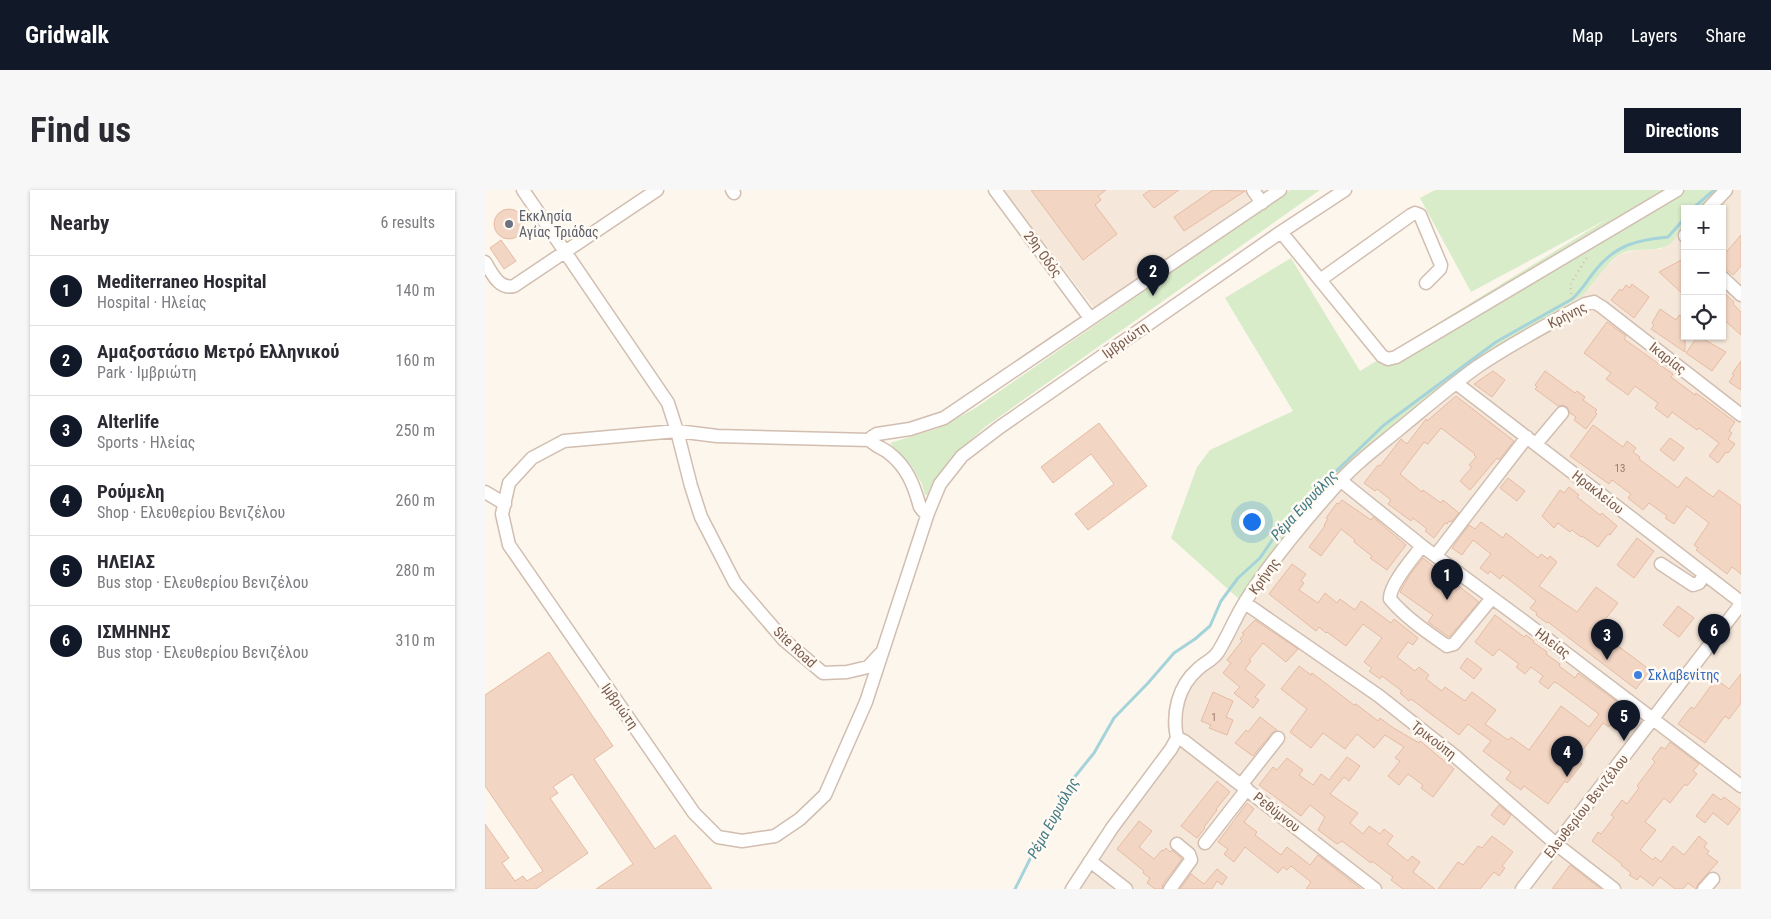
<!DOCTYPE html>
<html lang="en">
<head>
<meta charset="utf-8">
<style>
	body { margin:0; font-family:"Roboto Condensed",sans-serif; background:#f7f7f7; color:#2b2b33 }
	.controls { position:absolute; right:15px; top:15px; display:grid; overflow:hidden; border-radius:0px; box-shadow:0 1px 4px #0004 }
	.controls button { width:45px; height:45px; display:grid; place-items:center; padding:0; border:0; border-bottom:1px solid #e1e1e2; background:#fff; color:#2b2b33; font:25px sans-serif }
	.you { position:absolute; left:766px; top:331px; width:18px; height:18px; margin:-12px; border:4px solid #fff; border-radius:50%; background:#1a73e8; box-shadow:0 0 0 8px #1a73e833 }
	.badge { display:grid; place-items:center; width:32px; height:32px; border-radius:50%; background:#111827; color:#fff; font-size:16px; font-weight:700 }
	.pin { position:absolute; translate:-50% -41px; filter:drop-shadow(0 1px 2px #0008) }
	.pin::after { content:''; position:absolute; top:26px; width:18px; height:15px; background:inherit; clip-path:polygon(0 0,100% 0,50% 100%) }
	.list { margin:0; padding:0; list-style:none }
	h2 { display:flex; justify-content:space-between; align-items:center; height:65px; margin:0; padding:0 20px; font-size:21px }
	h2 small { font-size:16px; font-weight:400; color:#7c7c81 }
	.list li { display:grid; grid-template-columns:32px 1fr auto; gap:15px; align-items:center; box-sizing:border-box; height:70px; padding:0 20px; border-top:1px solid #e1e1e2 }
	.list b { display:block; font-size:19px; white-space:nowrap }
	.list p { margin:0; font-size:16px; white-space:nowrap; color:#7c7c81 }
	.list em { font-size:16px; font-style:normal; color:#7c7c81 }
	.icon { flex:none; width:28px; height:28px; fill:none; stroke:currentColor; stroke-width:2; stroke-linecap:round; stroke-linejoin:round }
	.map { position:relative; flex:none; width:1256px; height:699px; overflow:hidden; border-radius:0px }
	header { display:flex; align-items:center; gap:30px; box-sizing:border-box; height:70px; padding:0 25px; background:#111827; color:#fff }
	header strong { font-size:24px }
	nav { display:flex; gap:28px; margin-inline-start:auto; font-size:18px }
	.intro { display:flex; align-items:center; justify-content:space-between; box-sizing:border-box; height:120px; padding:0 30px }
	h1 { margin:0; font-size:35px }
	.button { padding:12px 22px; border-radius:0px; background:#111827; color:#fff; font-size:18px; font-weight:700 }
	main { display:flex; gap:30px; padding:0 30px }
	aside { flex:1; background:#fff; border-radius:0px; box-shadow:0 1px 4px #0004 }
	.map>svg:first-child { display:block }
	.residential { fill:#f5e8da }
	.green { fill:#d8ecc9 }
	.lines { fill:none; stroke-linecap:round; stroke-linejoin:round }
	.stream { stroke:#a5d3da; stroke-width:3 }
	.building { fill:#f3d5c3; stroke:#e6bba3 }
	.minor-casing { stroke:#d1beb0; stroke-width:15 }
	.path { stroke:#d9b8a5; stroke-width:2; stroke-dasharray:1 4; stroke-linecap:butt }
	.minor { stroke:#fff; stroke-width:12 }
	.worship-dot { fill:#6b7280; stroke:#fffaf3; stroke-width:2 }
	.shop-dot { fill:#3f7fe0; stroke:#fffaf3; stroke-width:2 }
	.labels { text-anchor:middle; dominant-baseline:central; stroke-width:5; stroke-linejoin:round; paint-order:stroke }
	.number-label { font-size:11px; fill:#987a6a }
	.worship-label { font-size:14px; fill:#5b616d; stroke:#fffaf3; text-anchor:start }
	.street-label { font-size:14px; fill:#7a5c4d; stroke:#fffaf3 }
	.shop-label { font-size:14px; fill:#366cbe; stroke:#fffaf3; text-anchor:start }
	.water-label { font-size:15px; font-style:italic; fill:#437c86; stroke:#fffaf3 }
</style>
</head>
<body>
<header>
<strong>Gridwalk</strong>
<nav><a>Map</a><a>Layers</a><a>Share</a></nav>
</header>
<div class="intro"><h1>Find us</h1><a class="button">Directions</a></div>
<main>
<aside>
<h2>Nearby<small>6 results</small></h2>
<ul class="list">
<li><span class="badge">1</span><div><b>Mediterraneo Hospital</b><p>Hospital · Ηλείας</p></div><em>140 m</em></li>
<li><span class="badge">2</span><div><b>Αμαξοστάσιο Μετρό Ελληνικού</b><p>Park · Ιμβριώτη</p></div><em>160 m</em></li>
<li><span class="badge">3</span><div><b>Alterlife</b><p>Sports · Ηλείας</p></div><em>250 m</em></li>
<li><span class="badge">4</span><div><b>Ρούμελη</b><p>Shop · Ελευθερίου Βενιζέλου</p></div><em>260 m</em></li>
<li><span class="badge">5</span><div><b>ΗΛΕΙΑΣ</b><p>Bus stop · Ελευθερίου Βενιζέλου</p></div><em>280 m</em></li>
<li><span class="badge">6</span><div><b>ΙΣΜΗΝΗΣ</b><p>Bus stop · Ελευθερίου Βενιζέλου</p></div><em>310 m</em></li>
</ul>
</aside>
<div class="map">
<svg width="1256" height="699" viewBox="0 0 1256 699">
	<rect width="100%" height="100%" fill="#fdf6ec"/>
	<path class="residential" d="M517,0H781L609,118Z
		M1233,0H1256V699H578L612,647L686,553L682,536L685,510L698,490L732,458L857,281L913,231L964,191L1011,158L1105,98L1117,80L1136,64L1152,60L1176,59L1200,33V146H1237V19H1214Z"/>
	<path class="green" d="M805,0H835L500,237C476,259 458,276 442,305H440L437,294L426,275L405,253L451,239L489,219Z
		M950,0H1233L1214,19H1200C1200,30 1198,35 1193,44C1180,69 1153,53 1134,65C1117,77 1111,92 1098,105L1011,158L964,191L913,231L857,281L755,410L686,348L712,277L725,260L808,221L740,108L806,68L875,181L1124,28L986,102L935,8Z"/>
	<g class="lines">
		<path class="stream" d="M1207,19L1229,0
			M530,699L568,623L588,589L609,563L629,528L663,493L689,463L710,449L725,436L736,411L753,388L775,368L794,340L813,318L899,235L1011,152L1087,109C1097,100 1101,92 1109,82C1130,55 1151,50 1183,47L1200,28"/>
	</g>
	<path class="building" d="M546,0H621L613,6L616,10L610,15L632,44L598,70Z
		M665,0H694L669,18L658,5Z
		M728,0L760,1L699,41L689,27Z
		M9 34a15 15 0 1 1 30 0a15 15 0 1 1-30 0Z
		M1256,45V76L1248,85L1237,75V67Z
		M16,50L31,71L19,79L5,58Z
		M1200,68V106L1174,82Z
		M1147,94L1164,107L1149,128L1126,110L1135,99L1137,101L1141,95L1145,98Z
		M1237,101L1249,112L1248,114L1256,122V145L1237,128Z
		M1175,119L1191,130L1194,125L1200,129V162L1166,139L1169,135L1167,133Z
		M1122,132L1141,146L1139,149L1188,184L1186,187L1210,205L1211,203L1250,232L1244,241L1247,243L1243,249L1250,254L1243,263L1241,262L1233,273L1224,266L1234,253L1214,238L1212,240L1187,222L1183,228L1170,218L1173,213L1150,196L1143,205L1121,189L1126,183L1099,163Z
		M1213,146L1241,162L1227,181L1201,163Z
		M1256,171V200L1244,192L1249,185L1247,184Z
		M1008,181L1020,190L1007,207L989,194Z
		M1060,181L1090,203L1092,201L1100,207L1098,210L1112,220L1110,222L1112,224L1101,239L1089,230L1091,227L1085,223L1082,217L1078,215L1073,216L1050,199L1052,197L1050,195Z
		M971,206L1029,251L1014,270L1012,268L985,300L975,291L987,277L984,275L991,267L989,265L990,264L956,238L943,254L939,252L915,284L937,302L938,300L956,313L958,310L974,323L966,332L964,331L962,334L960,333L949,348L940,341L942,339L928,328L926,331L903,314L906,310L892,299L890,301L879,293L893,275L895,276L916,249L922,254L941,229L942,231Z
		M614,233L662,296L603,340L590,324L629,294L606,264L568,293L556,277Z
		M1108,235L1138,257L1142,251L1151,258L1148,262L1155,267L1154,269L1193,298L1201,287L1228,307L1234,300L1256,316V384L1247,377L1242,384L1211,360L1213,358L1209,355L1224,333L1202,316L1189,334L1180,328L1182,326L1164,313L1158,320L1143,308L1146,304L1127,290L1124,294L1085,266Z
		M1185,248L1199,258L1189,271L1175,260Z
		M1023,288L1040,301L1032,311L1015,298Z
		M1084,297L1094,305L1092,307L1115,325L1117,323L1132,336L1125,345L1123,344L1113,357L1097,346L1096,347L1087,340L1085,342L1073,333L1069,338L1057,326L1075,300L1079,303Z
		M857,310L886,330L888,327L921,355L902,380L885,368L887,366L869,352L870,350L856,339L836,366L824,357L840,336L839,335L843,329L841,328L852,313L854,314Z
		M996,332L1018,348L1021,343L1053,368L1056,364L1063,369L1065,366L1072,372L1054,396L1092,422L1111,397L1133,413L1112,440L1165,480L1151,499L1063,432L1062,433L1051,425L1052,423L1045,418L1051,411L1040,402L1018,385L1015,389L1005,381L1003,384L995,378L1006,364L988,350L977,365L967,358L984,335L990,339Z
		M1152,348L1169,361L1149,388L1132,375Z
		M938,368L994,412L964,447L943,432L948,425L915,402L924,386Z
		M807,374L821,384L816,391L819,393L814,400L833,413L840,403L852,413L855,409L870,420L876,411L906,433L909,429L933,448L928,455L923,452L912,467L930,481L934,477L944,485L941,489L957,501L960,497L980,511L987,502L1011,520L1000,534L1023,550L1026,547L1044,560L1076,516L1104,537L1114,524L1072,493L1069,492L1063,499L1054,492L1058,486L1046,477L1040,484L1031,477L1034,474L1014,459L1008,466L990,452L1010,425L1039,447L1041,445L1049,451L1048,452L1062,462L1061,464L1075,474L1074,476L1090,488L1093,483L1139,517L1124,537L1118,533L1091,569L1097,574L1082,593L1080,591L1063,614L1039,596L1036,600L1021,589L1026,582L998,561L1006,551L983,534L974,545L926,509L924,511L915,503L917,501L897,486L895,489L884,481L887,478L879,472L897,448L878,434L861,456L842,442L841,443L834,437L831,441L784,404Z
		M1193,416L1209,428L1194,447L1178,435Z
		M770,430L813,459L801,472L778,453L764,470L766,471L760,479L780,495L770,507L774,510L768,518L749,503L755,497L738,483L746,473L742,470L757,451L755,449L759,444L757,443Z
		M64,462L128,556L109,569L170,659L190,645L227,699H111L148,674L87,584L68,597L73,603L65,608L103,663L51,699H0V634L24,668L17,673L30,691L38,686L42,691L58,681L0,596V505Z
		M982,468L997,479L989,489L975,478Z
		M814,476L826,485L827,483L869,515L871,514L893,531L895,528L907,537L934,553L935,551L969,579L948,607L936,598L938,595L923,584L914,595L903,586L915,571L910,568L919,557L900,545L889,558L872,544L860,559L838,543L826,558L805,542L822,519L796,499Z
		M1256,484V513L1244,529L1240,526L1220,553L1193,534L1206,517L1209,519L1231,489L1244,499Z
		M728,502L748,511L741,527L748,530L742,545L724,538L726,535L716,531Z
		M775,527L792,540L787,543L768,566L750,553L761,540L763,542Z
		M1185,552L1214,574L1208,581L1212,584L1202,596L1200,594L1185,613L1179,608L1160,632L1171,640L1155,660L1168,670L1170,667L1176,672L1188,656L1199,665L1214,646L1222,653L1219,657L1224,661L1222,664L1233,672L1213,694L1211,699L1203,693L1198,699H1190L1175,687L1168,696L1155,686L1152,690L1144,685L1146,683L1136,675L1137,674L1107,651L1113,642L1116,644L1129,627L1126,625L1137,610L1142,614L1154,598L1152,596L1170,572L1167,569L1176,557L1180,559Z
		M862,567L875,576L864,591L859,587L845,604L873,623L865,633L878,644L884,636L895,644L899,639L908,646L902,654L923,671L927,666L935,672L928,682L950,699H918L906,690L908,687L887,671L886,673L857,651L852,654L833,640L840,627L825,615L816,626L774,595L788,577L792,580L802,568L818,580L814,585L828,595L836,584L844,590Z
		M732,591L745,602L731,619L732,620L719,637L720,638L712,648L696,636Z
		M1228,604L1236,610L1239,607L1255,619L1243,635L1228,623L1220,633L1211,626Z
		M762,613L769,619L759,632L772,642L770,645L796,665L802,657L825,675L833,665L876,699H821L826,692L806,676L802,680L798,677L793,683L760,657L749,672L739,664L743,659L733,652Z
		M1014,615L1026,625L1019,635L1006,625Z
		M654,631L667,641L654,657L669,669L677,660L678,661L681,658L685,662L687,660L697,669L678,694L677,699H670L662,693L665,688L658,683L659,681L632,659Z
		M1007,646L1028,662L1017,676L1020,678L1014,686L1009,682L995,699H953L973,672L978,675L993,656L997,658Z
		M1085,675L1116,699H1067Z
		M732,679L742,687L737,695L732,691L727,699H695L706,684L719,694Z"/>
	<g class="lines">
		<g class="minor-casing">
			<path id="minor" d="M38,0L183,213L192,241L206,296L216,327L250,393L299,450L338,483L362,482L383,477L395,464
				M247,0L249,3
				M510,0L605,128
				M768,0L777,13
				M1223,19L1241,0
				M796,42L897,166L903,169L911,167L1192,0
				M1200,45V46
				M0,72C7,83 14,100 29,96L172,0
				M1237,87L1256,105
				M835,90L926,25L930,23L935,25L956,75L955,79L941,93
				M971,193L1256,412
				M385,250L232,246L192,241L79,251L47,268L24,293L17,324L24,355L209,623L233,647L257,651L290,646L315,629L340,605L381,512L443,323L455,294L477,266L515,237L796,42L860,0
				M385,250L387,247L392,244L425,239L459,228L795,0
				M385,250C389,256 398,258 404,263C422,277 429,295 435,317L438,321L443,323
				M1051,254L1077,223
				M855,290L937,356L1044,435L1256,596
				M0,302L20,314
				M937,356C928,368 904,395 905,409C921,428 942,442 962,456L969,454L1007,408
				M951,365L1042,247
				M1176,374L1208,395L1214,393L1220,384
				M760,413L894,506L971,567L1071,654L1129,699
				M692,548L699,551L890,699
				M756,595L793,548
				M720,653L762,599
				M605,671L641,699
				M587,699L627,638L686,559L692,548C687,523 693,496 713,479C719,473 728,470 733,462C743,446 750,428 760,412C785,372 817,334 848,299C866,277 890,259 912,241C939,219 964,197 992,177C1027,153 1064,134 1100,114L1109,112L1117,117L1256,225
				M685,699L706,670L704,664L692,654
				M1037,699L1256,414
				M1219,699L1228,689"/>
		</g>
		<path class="path" d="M1087,109L1085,95L1102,67"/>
		<use href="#minor" class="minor"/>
	</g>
	<circle class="worship-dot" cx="24" cy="34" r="5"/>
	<circle class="shop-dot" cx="1153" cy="485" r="5"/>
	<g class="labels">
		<g class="number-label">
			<text x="1135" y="278">13</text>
			<text x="729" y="527">1</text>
		</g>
		<g class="worship-label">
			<text x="34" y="26">Εκκλησία<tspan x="34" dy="16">Αγίας Τριάδας</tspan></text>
		</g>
		<g class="street-label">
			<text transform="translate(558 64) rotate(53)">29η Οδός</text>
			<text transform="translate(1082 125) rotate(-27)">Κρήνης</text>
			<text transform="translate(640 150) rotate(-35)">Ιμβριώτη</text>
			<text transform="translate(1183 168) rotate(38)">Ικαρίας</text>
			<text transform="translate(1113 302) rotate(38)">Ηρακλείου</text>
			<text transform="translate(779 386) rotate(-54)">Κρήνης</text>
			<text transform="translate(1068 453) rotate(37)">Ηλείας</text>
			<text transform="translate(310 457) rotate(43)">Site Road</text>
			<text transform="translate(135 516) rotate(55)">Ιμβριώτη</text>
			<text transform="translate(949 550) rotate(38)">Τρικούπη</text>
			<text transform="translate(1101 616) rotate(-52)">Ελευθερίου Βενιζέλου</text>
			<text transform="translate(792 622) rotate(38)">Ρεθύμνου</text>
		</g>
		<g class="shop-label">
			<text x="1163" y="485">Σκλαβενίτης</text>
		</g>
		<g class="water-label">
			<text transform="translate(819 315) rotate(-47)">Ρέμα Ευρυάλης</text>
			<text transform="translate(568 628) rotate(-61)">Ρέμα Ευρυάλης</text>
		</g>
	</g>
</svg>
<div class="controls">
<button>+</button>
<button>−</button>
<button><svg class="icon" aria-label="locate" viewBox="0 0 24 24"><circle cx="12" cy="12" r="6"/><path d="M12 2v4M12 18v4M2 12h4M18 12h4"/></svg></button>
</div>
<div class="you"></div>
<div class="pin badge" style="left:962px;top:410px">1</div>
<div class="pin badge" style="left:668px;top:106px">2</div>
<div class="pin badge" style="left:1122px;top:470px">3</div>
<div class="pin badge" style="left:1082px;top:587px">4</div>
<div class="pin badge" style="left:1139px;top:551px">5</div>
<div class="pin badge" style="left:1229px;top:465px">6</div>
</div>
</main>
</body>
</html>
